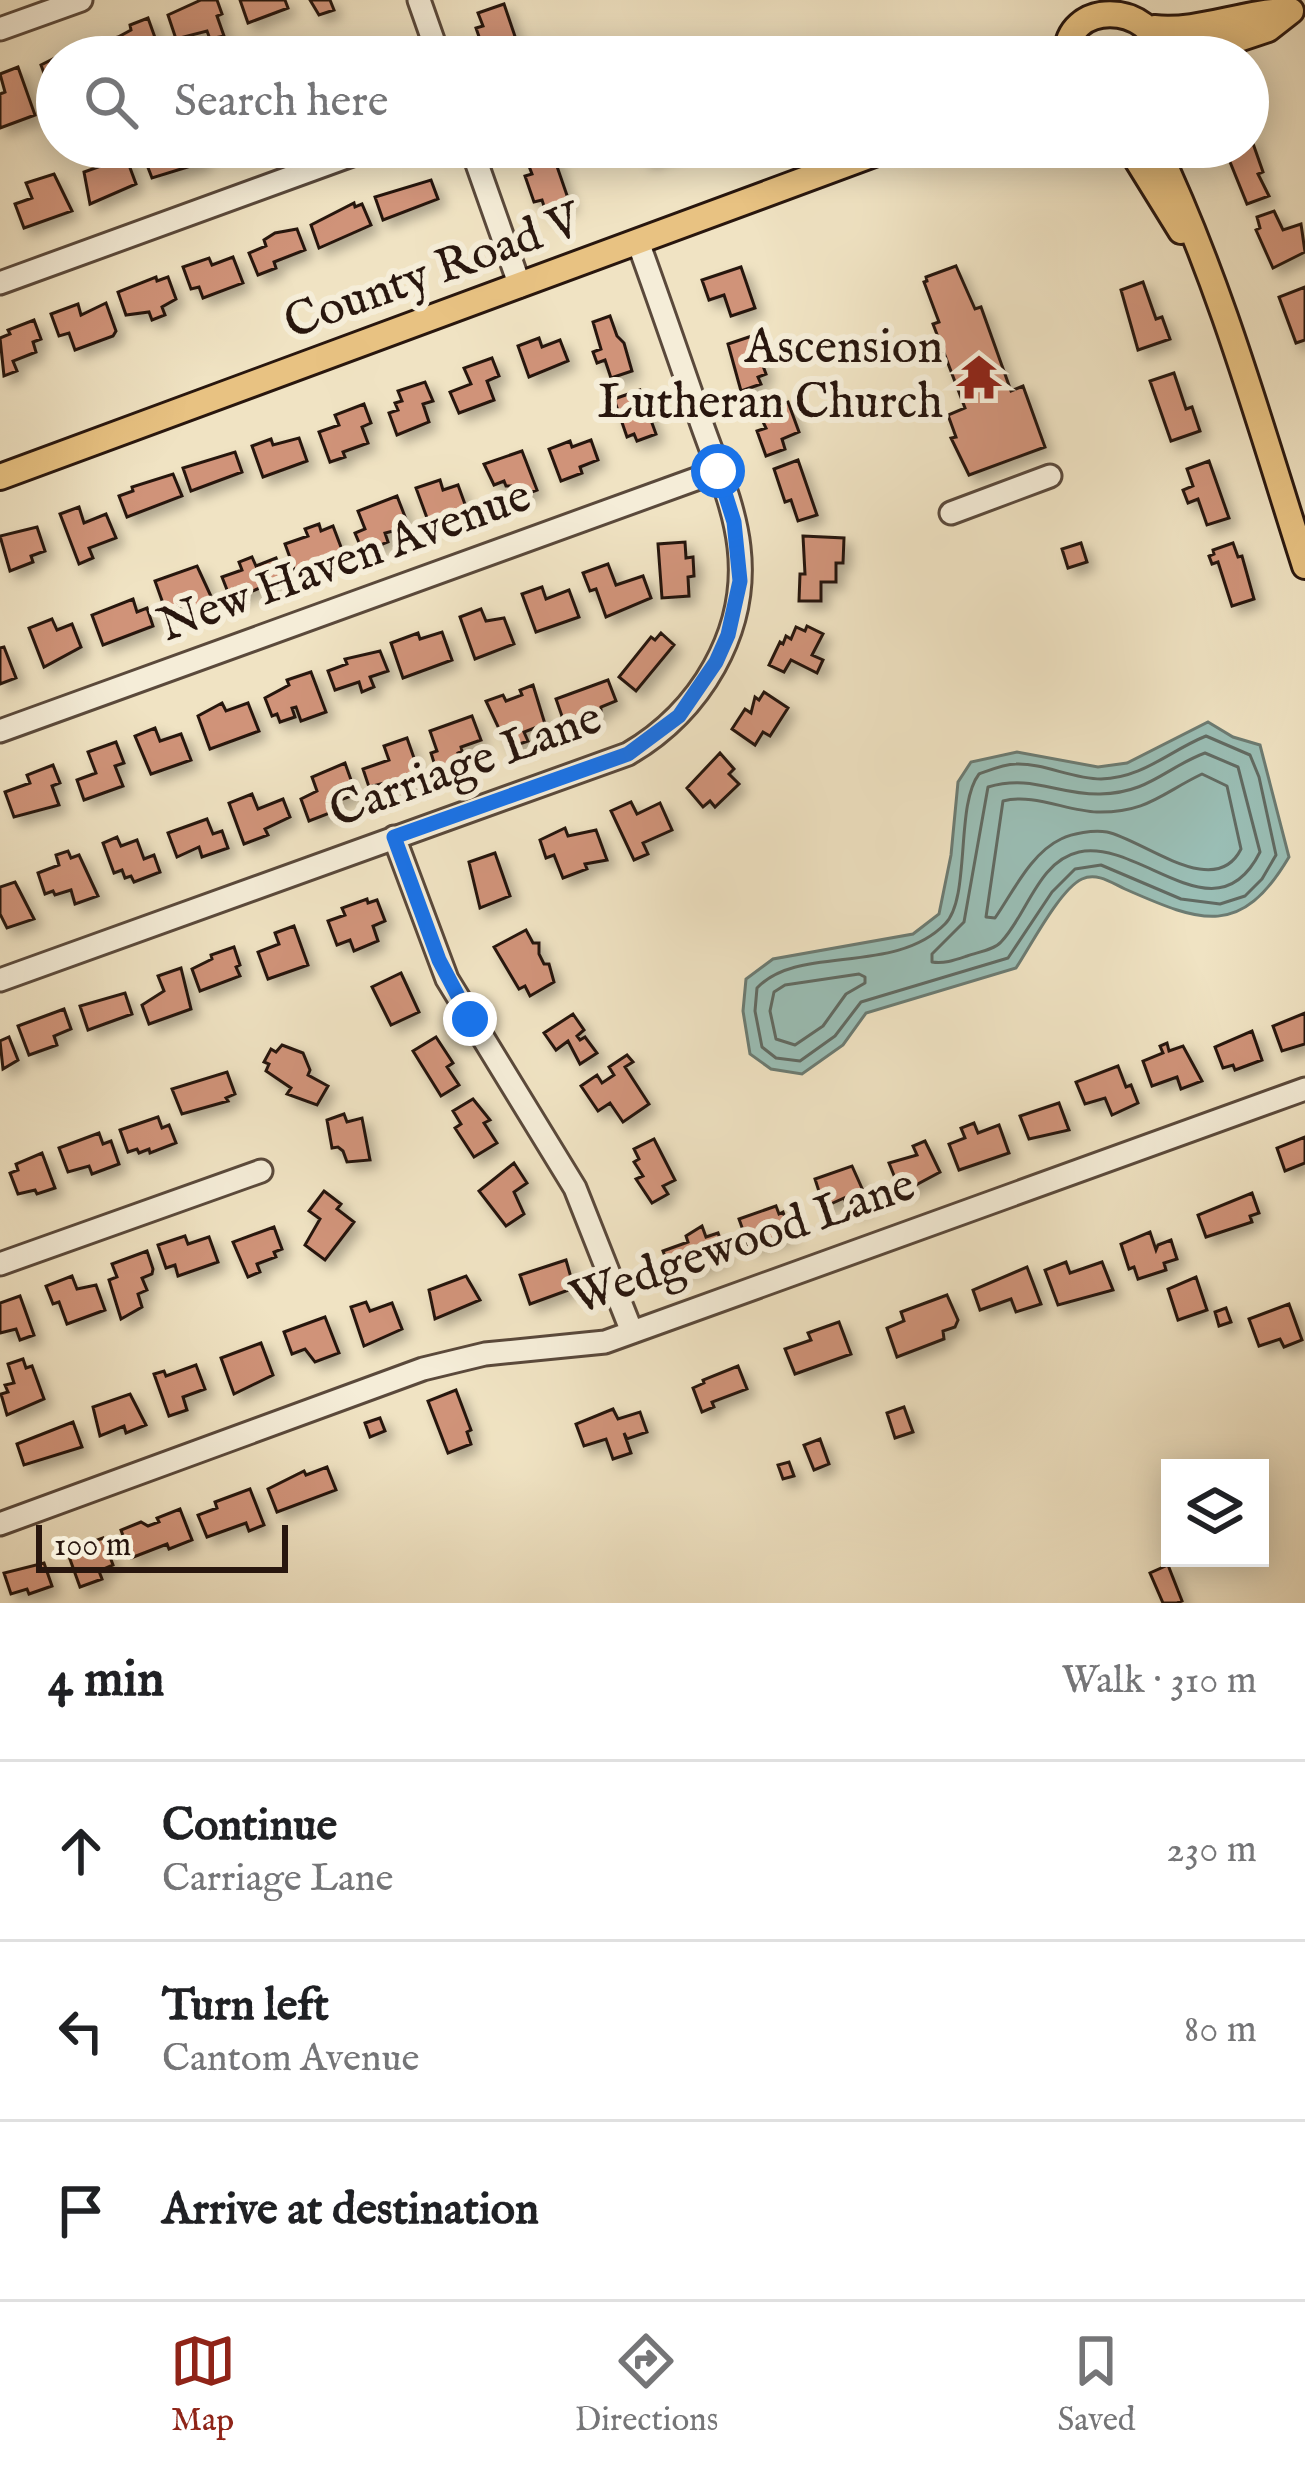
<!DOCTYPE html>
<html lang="en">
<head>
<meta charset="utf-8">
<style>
	body { margin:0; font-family:"IM FELL English",serif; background:#f6f6f6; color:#202124 }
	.controls { position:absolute; right:36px; bottom:36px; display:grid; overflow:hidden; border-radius:0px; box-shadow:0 6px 30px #0003 }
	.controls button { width:108px; height:108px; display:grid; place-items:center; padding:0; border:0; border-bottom:3px solid #e0e0e0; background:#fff; color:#202124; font:60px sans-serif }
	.scale { position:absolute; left:36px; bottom:30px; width:252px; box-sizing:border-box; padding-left:12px; border:6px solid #28160e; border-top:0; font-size:33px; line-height:42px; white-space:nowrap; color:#28160e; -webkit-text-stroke:9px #f5edd8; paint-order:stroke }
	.stop { position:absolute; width:36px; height:36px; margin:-27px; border:9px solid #1a73e8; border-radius:50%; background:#fff }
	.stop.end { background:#1a73e8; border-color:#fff; box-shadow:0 3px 12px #0008 }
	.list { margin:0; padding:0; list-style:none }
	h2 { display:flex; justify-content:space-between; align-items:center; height:156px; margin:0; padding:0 48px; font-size:51px }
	h2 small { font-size:39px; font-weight:400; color:#757577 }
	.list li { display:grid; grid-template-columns:78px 1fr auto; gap:36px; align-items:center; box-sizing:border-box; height:180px; padding:0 48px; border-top:3px solid #e0e0e0 }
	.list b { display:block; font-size:45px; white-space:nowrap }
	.list p { margin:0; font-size:39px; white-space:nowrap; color:#757577 }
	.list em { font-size:39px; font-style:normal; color:#757577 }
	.icon { flex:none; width:66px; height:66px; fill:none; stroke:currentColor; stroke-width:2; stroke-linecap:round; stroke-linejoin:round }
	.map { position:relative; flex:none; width:1305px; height:1603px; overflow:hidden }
	.search { position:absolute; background:#fff; box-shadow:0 6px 30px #0003; left:36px; right:36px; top:36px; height:132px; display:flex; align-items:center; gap:30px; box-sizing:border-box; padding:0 42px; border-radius:66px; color:#757577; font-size:45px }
	.sheet { height:696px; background:#fff }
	nav { display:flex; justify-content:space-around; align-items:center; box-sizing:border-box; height:168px; border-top:3px solid #e0e0e0; background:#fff; font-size:33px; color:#757577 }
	nav a { display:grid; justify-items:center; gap:6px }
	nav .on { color:#8f2418 }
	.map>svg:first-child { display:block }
	.water { fill:#9abeb5; stroke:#6c7b72; stroke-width:3 }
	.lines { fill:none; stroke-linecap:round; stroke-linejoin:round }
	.shore { stroke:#616a62; stroke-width:3 }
	.building { fill:#d09379; stroke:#28160e; stroke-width:3; filter:url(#shadow) }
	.minor-casing { stroke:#5a493b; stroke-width:27 }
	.major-casing { stroke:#28160e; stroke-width:30 }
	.minor { stroke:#f5edd8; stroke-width:21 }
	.major { stroke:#e8c282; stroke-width:24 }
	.route { stroke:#1a73e8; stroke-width:15 }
	.labels { text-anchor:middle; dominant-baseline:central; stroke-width:12; stroke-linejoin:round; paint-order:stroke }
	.street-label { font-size:48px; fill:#28160e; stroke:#f5edd8 }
	.poi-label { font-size:48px; fill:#28160e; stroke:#f5edd8; text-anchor:end }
</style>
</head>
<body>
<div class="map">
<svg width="1305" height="1603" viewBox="0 0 1305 1603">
	<defs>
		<filter id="shadow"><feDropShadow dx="7" dy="7" stdDeviation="6" flood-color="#0004"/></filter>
	</defs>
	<rect width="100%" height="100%" fill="#f0e3c3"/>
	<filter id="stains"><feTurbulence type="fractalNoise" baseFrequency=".00167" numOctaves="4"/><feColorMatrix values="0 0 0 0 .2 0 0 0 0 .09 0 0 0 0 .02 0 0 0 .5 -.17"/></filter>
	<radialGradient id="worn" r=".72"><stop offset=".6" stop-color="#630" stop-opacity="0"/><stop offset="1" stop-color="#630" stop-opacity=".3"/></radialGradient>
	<path class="water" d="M1208,722L1233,737L1260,745L1289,857C1241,938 1202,923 1125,889C1112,883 1097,872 1082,879C1060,889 1030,947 1016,968L866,1013L843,1045L802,1074L771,1069L750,1054L743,1011L746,979L773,959L913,934L939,914L951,855L958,782L971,762L1017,752L1098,767L1127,763Z"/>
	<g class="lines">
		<path class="shore" d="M1206,736L1250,755L1259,777L1276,855L1262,879L1245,896L1220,904L1181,899L1101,865L1075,869L1052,892L1008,958L861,1002L835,1036L800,1061L776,1058L762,1047L755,1011L757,988C798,944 894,976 945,924C971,898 955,805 979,774C990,770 1004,764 1016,764C1044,763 1072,779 1101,779C1143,778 1169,751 1206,736Z
			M1205,753L1238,767L1260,852C1216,940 1141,839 1079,852C1038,861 1027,915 1001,942C994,950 978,952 967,956C955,960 944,964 932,962V954L964,922L988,787C1032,774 1058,795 1100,794C1149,793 1165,768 1205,753Z
			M1202,774L1227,786L1241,849C1215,901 1144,840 1107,832C1093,830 1073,833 1061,839C1031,853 1013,892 995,918L986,917L1003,801C1033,793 1067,811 1097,812C1147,813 1162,793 1202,774Z
			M859,974L865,977V983L846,994L823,1026L795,1045L776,1039L770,1011L774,992L785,985Z"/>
	</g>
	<path class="building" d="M201,0H217L222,14L217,16L224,36L210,39L207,31L176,39L168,15Z
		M240,0H285L288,8L248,23Z
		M310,0H330L334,10L319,15Z
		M504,4L522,57H486L476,28L483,26L478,13Z
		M148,18L158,46L137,57H109L103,41L118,37L131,30L130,25Z
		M86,41L92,57H70L67,49Z
		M57,57V90L51,92L41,65Z
		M18,67L35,115L0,128V94L5,92L0,74Z
		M1250,135L1263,172L1258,174L1269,196L1247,204L1224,147H1248Z
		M156,147H198L204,162L152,178L142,152Z
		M641,147H672L673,150L646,161Z
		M552,152L570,204L546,212L542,200L534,202L525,176L532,174L527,161Z
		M126,157L136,184L90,204L84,172Z
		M54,174L72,211L24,228L15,204L32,198L26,183Z
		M431,180L438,199L383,220L375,197Z
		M354,203L355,207L362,204L371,225L319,248L311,225Z
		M1274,211L1283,230L1301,224L1305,252L1273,268L1256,230L1260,228L1257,217Z
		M297,229L305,250L274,262L276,268L258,275L249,253L266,246L264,240L275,233Z
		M233,257L243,283L203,298L199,287L191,289L183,267L209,258L212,265Z
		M956,266L975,309L981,307L1011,391L1023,386L1045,447L969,475L951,438L956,437L948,415L965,408L933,324L939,322L924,282L927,281L926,277Z
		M741,267L755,308L731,316L724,295L709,300L702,280Z
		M156,277L157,281L168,277L176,299L162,307L165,315L152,320L149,312L126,315L118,292Z
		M1143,282L1156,319L1162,317L1170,339L1138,350L1121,290Z
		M1305,287V340L1296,343L1279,297Z
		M106,303L116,331L113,336L75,350L69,333L59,336L51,314L78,304L81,315Z
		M610,316L617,336L624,343L632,371L611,378L605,360L597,363L593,352L601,349L593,322Z
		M34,320L41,339L33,342L36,352L13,361L17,371L4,376L0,338L10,334L8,330Z
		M752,336L766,374L758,377L761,384L741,391L728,344Z
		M539,338L542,347L560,340L568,361L529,377L518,346Z
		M492,358L499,376L487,381L494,400L459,413L450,392L471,384L464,368Z
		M1174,373L1186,409L1192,407L1200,431L1171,441L1150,381Z
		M425,382L433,401L423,404L429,422L397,435L389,413L398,410L395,403L402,401L398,391Z
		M640,390L656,434L637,441L634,434L627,437L614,399Z
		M775,396L778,405L788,402L799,432L782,439L785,449L766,456L757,431L766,428L754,403Z
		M364,404L371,423L362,427L368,443L343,452L345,457L330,462L319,432L339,425L335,415Z
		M299,438L307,461L263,477L252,446L271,439L273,445Z
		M591,440L598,460L580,467L582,473L561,481L549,449L570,441L572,447Z
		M522,451L537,490L515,498L511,486H506L504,481L494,485L484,464Z
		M235,452L242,472L191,491L183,468Z
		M798,460L817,515L798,521L791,500L785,502L774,469Z
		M1209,461L1229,518L1207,525L1198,499L1188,503L1183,490L1193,486L1187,469Z
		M173,474L182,496L127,517L119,496L133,491L132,487Z
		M440,480L443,490L458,485L466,507L450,513L453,518L430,526L416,488Z
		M397,496L409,527L385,533L388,542L363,552L355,533L365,529L358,511Z
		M79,507L84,523L106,514L116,538L89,548L93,558L79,564L60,514Z
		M319,524L321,531L333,526L344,555L313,564L314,568L296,574L285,544L308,536L305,529Z
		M37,527L45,551L31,556L33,562L10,571L0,536Z
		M803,536L844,538L843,563H836V582H821V601H799L800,574H805Z
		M685,542L686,558L693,557L694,576L688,577L689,596L662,598L658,544Z
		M1081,543L1087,562L1068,568L1062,549Z
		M1233,543L1238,557L1242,556L1254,599L1232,606L1218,562L1212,564L1209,556L1214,554L1213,550Z
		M252,557L256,566L276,558L284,578L231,600L222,577L242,570L239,562Z
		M608,564L616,585L643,576L651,598L606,617L596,589L590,591L583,573Z
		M197,566L215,605L193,613L190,604L165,609L155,581Z
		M542,587L546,599L569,590L579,617L536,632L522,594Z
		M133,599L137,612L147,608L153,626L103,645L92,615Z
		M481,609L486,621L504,618L514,644L475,659L460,617Z
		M52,619L57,630L72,624L81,647L44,667L29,628Z
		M807,626L823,634L812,655L823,660L817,673L791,660L784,672L769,665L780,642L783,644L786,636L791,639L796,627L805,631Z
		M442,632L452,660L403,678L391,643L418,633L420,639Z
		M661,633L674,645L636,691L619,677L651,637L655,640Z
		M4,647L16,678L0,684V648Z
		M380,651L388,671L370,677L374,687L362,692L359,682L335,690L328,671L347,664L345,659Z
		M311,672L326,712L301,721L296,707L292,708L295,717L280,722L277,714L272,716L265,698L289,685L287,680Z
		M608,680L616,701L601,707V713L564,722L556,699Z
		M533,685L545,724L524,732L528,741L508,748L486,701L503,695L506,701L522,695L520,690Z
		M764,692L788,708L770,736L763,732L755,745L732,729L745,709L751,713L755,697L759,700Z
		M222,703L226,711L248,703L259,731L210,749L198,716Z
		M472,716L481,740L461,747L462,751L458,753L462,763L437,772L431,753L437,751L430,731Z
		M155,728L160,741L181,734L191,760L151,774L135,736Z
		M407,738L421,778L398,786L396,780L369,787L363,769L389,760L384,746Z
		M116,742L124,763L115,766L123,786L84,800L77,780L96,773L88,752Z
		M720,753L734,769L729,774L739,784L715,807L710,801L703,807L687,788Z
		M345,763L356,794L332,803L335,811L309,821L301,799L317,791L312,777Z
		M53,765L60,783L52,786L59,805L14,817L5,792L30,783L27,775Z
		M252,794L258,809L283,799L290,817L265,829L268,835L244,844L229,803Z
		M631,802L637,814L660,803L672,830L643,843L648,854L634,860L611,811Z
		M207,819L213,834L222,831L228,848L202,857L199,847L177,857L168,833Z
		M565,828L568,836L596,830L607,860L585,864L587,869L563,878L554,855L546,858L540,840Z
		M117,837L121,846L137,840L144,859L154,855L160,872L134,882L131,876L125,878L122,870L114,873L103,843Z
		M68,851L71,858L79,855L98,896L75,904L71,890L55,895L53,891L45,894L38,873L59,865L56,855Z
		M495,853L510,896L480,908L469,862Z
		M15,882L34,919L7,928L0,914V887Z
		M367,899L368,903L377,900L385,921L373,926L378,941L354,951L350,940L337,945L328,921L345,915L342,908Z
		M294,926L308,965L268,979L258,952L279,944L275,933Z
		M526,930L533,943H539V954L544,964H549L554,982L530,996L525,986L519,989L494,947Z
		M234,947L240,965L236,967L240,976L200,991L192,969L212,959L211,955Z
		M181,968L191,1009L149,1024L142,1005L164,991L158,976Z
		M401,973L419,1012L391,1025L372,987Z
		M125,993L132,1014L88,1030L80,1006Z
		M64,1009L71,1029L54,1036L57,1045L29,1055L18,1026Z
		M1305,1013V1044L1282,1051L1273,1026Z
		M573,1014L584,1030L577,1036L580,1040L585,1037L597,1053L580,1064L568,1041L556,1050L544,1033Z
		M1252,1031L1262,1060L1235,1070L1233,1065L1223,1068L1215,1047Z
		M9,1037L18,1060L3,1069L0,1041Z
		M436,1037L453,1063L447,1067L459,1085L441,1096L413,1051Z
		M1167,1043L1169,1051L1183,1046L1202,1081L1181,1089L1177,1077L1152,1086L1143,1061L1163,1053L1160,1046Z
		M282,1045L303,1053L310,1070L308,1075L328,1086L317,1105L287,1094L291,1088L266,1071L269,1064L264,1062L271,1049L276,1052Z
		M627,1055L633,1062L625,1067L649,1104L623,1122L610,1103L598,1111L581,1086L597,1075L602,1083L614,1075L609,1067Z
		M1118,1066L1126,1087L1131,1085L1138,1103L1112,1115L1105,1098L1085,1104L1076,1082Z
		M227,1072L235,1094L226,1098L228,1101L182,1114L172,1089Z
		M473,1099L490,1120L484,1123L497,1143L474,1157L455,1128L461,1124L453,1111Z
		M1059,1103L1069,1130L1029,1139L1020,1116Z
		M344,1114L347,1122L362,1118L370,1160L347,1162L343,1151L338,1147L332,1148L327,1120Z
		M158,1117L162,1128L169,1125L176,1143L150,1153L149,1149L139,1153L137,1149L128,1152L120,1130Z
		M974,1123L978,1133L999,1125L1009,1153L959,1170L949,1144L965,1138L961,1128Z
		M99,1133L103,1144L111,1141L119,1164L92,1174L89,1166L68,1172L59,1148Z
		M1305,1137V1163L1285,1171L1277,1148Z
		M654,1139L675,1180L663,1186L668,1194L652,1203L636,1179L643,1176L634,1162L639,1159L634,1149Z
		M925,1141L940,1172L901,1193L889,1163L917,1155L913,1146Z
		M42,1153L55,1188L37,1194L35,1190L18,1194L10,1173L18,1170L16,1164Z
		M514,1163L527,1183L514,1192L524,1214L506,1226L479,1191Z
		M852,1166L869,1204L848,1211L844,1198L824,1207L815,1179Z
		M324,1191L341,1204L337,1209L354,1222L325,1260L305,1245L320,1219L309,1211Z
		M1252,1193L1259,1213L1250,1216L1252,1222L1206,1237L1198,1215Z
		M776,1206L779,1214L783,1212L791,1234L749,1247L739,1219Z
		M702,1226L706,1237L718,1233L726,1255L689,1271L688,1266L671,1272L663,1251L688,1242L686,1236Z
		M274,1227L282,1249L274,1252L276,1257L257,1264L260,1272L248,1277L233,1242Z
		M1150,1232L1156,1250L1158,1245L1171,1240L1177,1259L1164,1263L1166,1270L1138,1279L1134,1267L1129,1269L1121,1244Z
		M185,1236L188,1244L209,1237L218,1262L178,1276L175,1265L166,1268L158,1245Z
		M147,1251L153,1269L152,1274L142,1278L147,1290L138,1294L142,1307L121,1319L109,1280L117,1277L112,1264Z
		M566,1260L574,1288L530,1304L520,1275Z
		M1066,1262L1070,1273L1102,1262L1113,1290L1058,1305L1045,1270Z
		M1027,1267L1041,1304L1016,1312L1011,1299L980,1310L973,1290Z
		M72,1276L77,1289L96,1285L105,1310L67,1324L59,1302L53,1304L46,1286Z
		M466,1276L480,1300L435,1319L429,1290Z
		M1196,1277L1207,1310L1178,1320L1168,1289Z
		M947,1295L958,1320L955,1327L943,1331L944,1339L897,1357L887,1328L904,1321L901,1312Z
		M20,1296L34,1335L20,1340L16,1329L0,1333V1303Z
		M366,1302L370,1311L392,1303L402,1329L364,1346L351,1307Z
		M1289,1304L1302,1340L1284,1347L1280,1339L1259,1346L1249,1319Z
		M1226,1308L1231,1322L1219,1326L1215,1312Z
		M325,1317L339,1353L315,1362L305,1349L292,1354L284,1332Z
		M839,1322L851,1354L795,1374L785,1349L811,1340L808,1333Z
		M261,1343L273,1375L234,1394L221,1358Z
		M23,1359L26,1368L32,1366L44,1399L7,1415L1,1394L8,1392L5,1385L14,1383L8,1364Z
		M196,1365L205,1389L183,1397L187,1410L169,1416L154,1374L164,1371L166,1376Z
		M738,1366L747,1389L712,1402L714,1407L702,1412L693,1388L704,1383L703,1380Z
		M456,1390L471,1430L467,1432L471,1444L448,1453L428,1401Z
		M130,1394L146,1425L126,1433L124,1426L100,1436L93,1407Z
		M904,1407L913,1432L895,1438L887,1413Z
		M613,1409L618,1419L640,1412L647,1432L627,1439L624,1433L631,1453L613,1459L606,1439L584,1446L576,1424Z
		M380,1418L385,1431L370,1437L365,1423Z
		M73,1422L82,1447L24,1465L17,1444Z
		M820,1439L829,1464L814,1470L804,1445Z
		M789,1462L794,1476L783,1479L778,1465Z
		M327,1467L336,1490L277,1512L268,1489L304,1471L306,1475Z
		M250,1489L264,1525L249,1531L246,1523L207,1537L198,1515L217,1508L215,1502Z
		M180,1509L192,1540L169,1549L167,1544L131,1558L121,1530L141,1522L148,1526L159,1522L157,1518Z
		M103,1538L113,1565L99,1571L102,1579L80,1587L67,1551Z
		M44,1563L52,1586L29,1594L27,1589L11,1594L4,1573Z
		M1168,1565L1182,1601L1177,1603H1163L1150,1573Z"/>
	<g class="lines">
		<g class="minor-casing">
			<path id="minor" d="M419,0L439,57
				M0,29L81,0
				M471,147L520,286
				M0,283L374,147
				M951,513L1050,476
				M0,731L718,471
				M394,837L447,979L575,1188L632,1332
				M0,980L628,754C700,712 749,632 739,547C734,502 713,458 699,416C679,358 659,300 638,242
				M0,1264L261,1171
				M0,1524L423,1369L485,1354L605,1342L1305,1089"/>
		</g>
		<g class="major-casing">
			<path id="major" d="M1154,28C1200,33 1244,11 1291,11
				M1067,57C1064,0 1153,0 1162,57
				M1184,57L1268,29L1291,11
				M1129,147L1181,231
				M1156,147C1220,281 1260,425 1305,566
				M0,477L893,147"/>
		</g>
		<use href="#minor" class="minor"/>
		<use href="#major" class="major"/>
	</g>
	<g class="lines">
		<path class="route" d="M470,1019L439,960L394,837L628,754L679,716L716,662L728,635L740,581L734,522L718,471"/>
	</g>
	<defs>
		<g id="temple-bare" transform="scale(3.6)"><path d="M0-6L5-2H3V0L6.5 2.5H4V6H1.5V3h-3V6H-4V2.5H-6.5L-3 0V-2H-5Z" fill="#8f2418" stroke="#f5edd8" stroke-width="2.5" paint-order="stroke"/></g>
	</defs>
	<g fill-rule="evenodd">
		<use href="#temple-bare" x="979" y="377"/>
	</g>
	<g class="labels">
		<g class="street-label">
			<text transform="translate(433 273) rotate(-20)">County Road V</text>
			<text transform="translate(345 562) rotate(-20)">New Haven Avenue</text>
			<text transform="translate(466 766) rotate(-20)">Carriage Lane</text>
			<text transform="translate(743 1243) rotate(-19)">Wedgewood Lane</text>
		</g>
		<g class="poi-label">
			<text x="943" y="349">Ascension<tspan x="943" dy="55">Lutheran Church</tspan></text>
		</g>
	</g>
	<rect width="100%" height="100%" filter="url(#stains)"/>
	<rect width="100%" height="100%" fill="url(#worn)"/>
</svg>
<div class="controls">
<button><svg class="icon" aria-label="layers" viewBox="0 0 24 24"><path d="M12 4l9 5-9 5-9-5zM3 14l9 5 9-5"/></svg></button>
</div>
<div class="scale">100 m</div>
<div class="stop" style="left:718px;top:471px"></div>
<div class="stop end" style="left:470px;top:1019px"></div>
<div class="search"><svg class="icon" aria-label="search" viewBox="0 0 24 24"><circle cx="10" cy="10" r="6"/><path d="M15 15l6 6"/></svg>Search here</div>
</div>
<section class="sheet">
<h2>4 min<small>Walk · 310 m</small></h2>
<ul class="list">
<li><svg class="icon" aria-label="ahead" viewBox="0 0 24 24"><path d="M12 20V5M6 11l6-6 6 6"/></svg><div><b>Continue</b><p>Carriage Lane</p></div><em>230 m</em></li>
<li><svg class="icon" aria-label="left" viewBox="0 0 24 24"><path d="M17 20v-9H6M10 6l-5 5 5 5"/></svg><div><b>Turn left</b><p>Cantom Avenue</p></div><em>80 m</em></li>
<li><svg class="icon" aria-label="arrive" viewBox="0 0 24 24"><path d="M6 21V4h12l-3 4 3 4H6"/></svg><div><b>Arrive at destination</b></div></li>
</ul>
</section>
<nav>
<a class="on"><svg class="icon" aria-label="map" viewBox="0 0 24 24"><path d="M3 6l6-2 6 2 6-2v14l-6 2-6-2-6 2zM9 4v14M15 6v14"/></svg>Map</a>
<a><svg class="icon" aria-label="directions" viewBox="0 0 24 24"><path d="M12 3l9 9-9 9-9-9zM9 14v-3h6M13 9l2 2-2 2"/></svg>Directions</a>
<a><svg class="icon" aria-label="saved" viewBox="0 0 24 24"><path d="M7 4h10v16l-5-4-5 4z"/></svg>Saved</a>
</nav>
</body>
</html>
